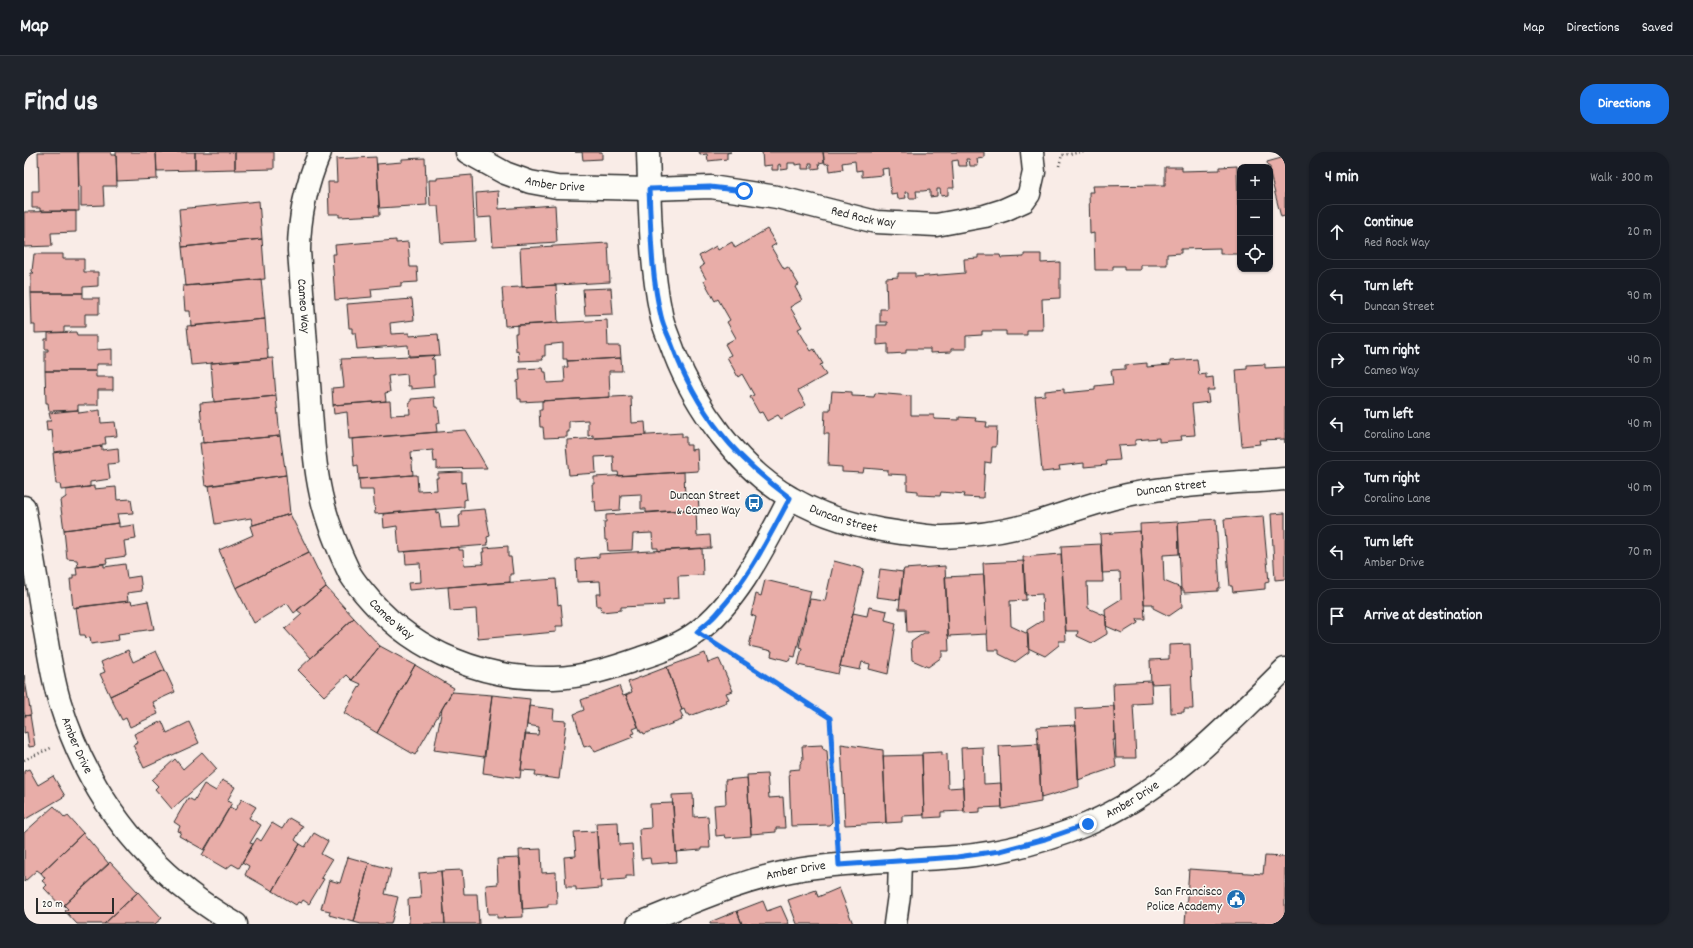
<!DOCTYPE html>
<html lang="en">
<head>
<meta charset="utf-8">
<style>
	body { margin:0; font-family:Dekko,sans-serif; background:#20242c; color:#f1f3f6 }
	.controls { position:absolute; right:12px; top:12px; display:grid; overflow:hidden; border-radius:8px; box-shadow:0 1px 3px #0004 }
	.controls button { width:36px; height:36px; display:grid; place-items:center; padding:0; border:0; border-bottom:1px solid #363941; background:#171b24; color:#f1f3f6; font:20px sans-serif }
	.scale { position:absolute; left:12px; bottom:10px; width:78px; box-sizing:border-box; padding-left:4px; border:2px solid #2b2b2b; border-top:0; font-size:11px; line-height:14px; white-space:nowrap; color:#2b2b2b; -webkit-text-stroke:3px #fdfcf7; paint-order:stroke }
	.stop { position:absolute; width:12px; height:12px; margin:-9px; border:3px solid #1a73e8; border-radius:50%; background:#fff }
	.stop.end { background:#1a73e8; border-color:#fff; box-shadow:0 1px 4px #0008 }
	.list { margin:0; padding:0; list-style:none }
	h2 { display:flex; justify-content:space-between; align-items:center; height:52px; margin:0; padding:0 16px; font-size:17px }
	h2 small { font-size:13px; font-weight:400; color:#9ea1a6 }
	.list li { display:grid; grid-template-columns:26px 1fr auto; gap:12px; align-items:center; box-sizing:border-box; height:56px; margin:0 8px 8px; padding:0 8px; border:1px solid #363941; border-radius:16px }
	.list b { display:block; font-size:15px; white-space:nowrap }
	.list p { margin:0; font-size:13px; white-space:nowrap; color:#9ea1a6 }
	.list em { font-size:13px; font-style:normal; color:#9ea1a6 }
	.icon { flex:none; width:22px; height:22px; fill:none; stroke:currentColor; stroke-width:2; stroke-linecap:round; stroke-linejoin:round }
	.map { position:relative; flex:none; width:1261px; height:772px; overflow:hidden; border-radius:16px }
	header { display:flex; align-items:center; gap:24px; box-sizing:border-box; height:56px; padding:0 20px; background:#171b24; border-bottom:1px solid #363941 }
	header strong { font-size:19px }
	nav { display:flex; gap:22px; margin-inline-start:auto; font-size:14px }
	.intro { display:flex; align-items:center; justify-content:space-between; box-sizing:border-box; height:96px; padding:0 24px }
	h1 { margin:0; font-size:28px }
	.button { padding:10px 18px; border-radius:16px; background:#1a73e8; color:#fff; font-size:14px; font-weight:700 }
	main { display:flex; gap:24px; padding:0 24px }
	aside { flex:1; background:#171b24; border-radius:16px; box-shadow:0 1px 3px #0004 }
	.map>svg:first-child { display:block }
	.building { fill:#e8ada8; stroke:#2b2b2b }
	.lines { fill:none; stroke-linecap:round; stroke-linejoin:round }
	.street-casing { stroke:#2b2b2b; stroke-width:25 }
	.path { stroke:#2b2b2b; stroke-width:2.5; stroke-dasharray:1 3; stroke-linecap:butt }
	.street { stroke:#fdfcf7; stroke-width:22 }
	.route { stroke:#1a73e8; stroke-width:5 }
	.labels { text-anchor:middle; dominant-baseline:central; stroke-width:3; stroke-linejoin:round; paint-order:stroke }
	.street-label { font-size:13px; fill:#2b2b2b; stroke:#fdfcf7 }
	.poi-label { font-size:13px; fill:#2b2b2b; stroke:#fdfcf7; text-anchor:end }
</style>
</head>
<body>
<header>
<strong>Map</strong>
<nav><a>Map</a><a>Directions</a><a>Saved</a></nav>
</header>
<div class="intro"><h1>Find us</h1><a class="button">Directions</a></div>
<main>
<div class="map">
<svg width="1261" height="772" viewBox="0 0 1261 772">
	<rect width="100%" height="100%" fill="#f9ece7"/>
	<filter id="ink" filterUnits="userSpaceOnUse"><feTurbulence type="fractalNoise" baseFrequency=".025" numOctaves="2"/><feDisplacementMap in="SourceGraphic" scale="8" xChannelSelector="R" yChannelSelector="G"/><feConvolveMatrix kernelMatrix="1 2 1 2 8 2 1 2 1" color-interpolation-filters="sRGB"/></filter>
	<g filter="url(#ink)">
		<path class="building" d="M14,0H54L55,59H16V56H8V39H15Z
			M54,0H87V3H92L93,34H79L80,53L57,54V34H55Z
			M92,0H132L133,27L93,29Z
			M132,0H171V18L133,19Z
			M171,0H211V17L171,18Z
			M211,0H250V17L211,18Z
			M551,0H578V7L559,8L558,0Z
			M675,0H707L703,1V7L684,9L683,2L676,3Z
			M738,0H799L800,10L795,11L796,16L788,17V11H785L786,17H778V12L771,13V11H764V17L757,18L756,12L754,13V18H748V13L739,14Z
			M799,0H960V6L953,7L954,14H946L945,7H942L943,14H935L934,8L928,9L930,36H924V43L917,44L916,37H913V44L906,45V38L899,39H892L893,46H885V40H881L882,46L874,47L873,41L867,42L865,16L858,17L859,23L838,25V18L832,19L831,9L818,11L819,17L806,19L805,11L801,12Z
			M352,5L356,63L315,65V62H305L304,30H313L312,7Z
			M1261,5V64L1257,65L1246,22V15H1244L1243,10Z
			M401,6L403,53L355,56L353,12L378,10V7Z
			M1213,14L1214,54H1216L1215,102H1196V96L1157,97V101L1143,102V113H1117V118H1100V114H1089V118H1071L1070,81L1066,82L1065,40H1070L1069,34L1141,33V15H1158V19L1196,18V15Z
			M448,23L451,89L417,91L414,54H406L405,28H413V26Z
			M474,39L475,57L531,53L533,90L469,94L467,65L453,66L452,41Z
			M235,49L238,87L158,95L155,57Z
			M52,59V80L27,81L28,94L0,95V60Z
			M743,77L752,92L747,95L760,117L764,115L775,133L771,135L778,148L766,155L778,175L774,177L787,199L790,197L799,212L796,213L802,223L774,239L782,253L757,267L754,263L743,269L738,260L735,261L726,245L730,243L718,222L714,225L703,205L707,203L701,192L712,186L703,170L706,168L694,147L691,149L680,129L682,127L676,116L680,113L675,104L692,94L694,98L708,90L711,96Z
			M238,87L241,127L162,134L158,95Z
			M372,88V91L384,90L386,115H393L394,130L377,131V134L347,137L348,145L311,148L308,102H312L311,93Z
			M584,91L586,130L498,135L496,96Z
			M10,102H39V107H60V120H74V134L59,135V141H7V121H10L8,119Z
			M1000,102H1017V111L1036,110V146L1018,147L1019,178H1003V183H982V179H958V183L942,184V197H927V200L906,201V197H882V201L864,202V192L853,193V173H863V170H856V157H863L862,126L874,125V121H891V125L941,121L940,107L954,106V103H976L977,106L1000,105Z
			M237,127L241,167L167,174L166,159H161L159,134Z
			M532,133L534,171L481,174L478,136Z
			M587,136L589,162L561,163L559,137Z
			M7,141H59V146H75V162H61V175H40V180L11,181V173H8Z
			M388,147L390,168L366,171L367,182L385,181V184L414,182L416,203L385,205L384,193L333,197L331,181H328V176H325L323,152Z
			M241,167L244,206L167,213L163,174Z
			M583,168L584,194H596L597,206L543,209V207H539V191L521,193V204H518L519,208L495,209L494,198L492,199L491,181H493V173Z
			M52,180L53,184H73V198L88,197V212H72V219H21V199H24V197H21V187H24V181Z
			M411,203L407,207H410L411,223H409L410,235L387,237V234H384L383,222L364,224L366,240L361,241L362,249L309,253L308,236L320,235L317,207Z
			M249,206L252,244L190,250L187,211Z
			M597,206L598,219H585L586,245L497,250V247H494L493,229L496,228L495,217L519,216L520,220H522L523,231L541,230L540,215H544L543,209Z
			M1173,207L1175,223L1182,222V226L1189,225L1190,238H1183L1185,250L1168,252L1171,283L1157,284L1158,288L1135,290V286L1111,288V293L1094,294L1096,308L1082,309L1083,313L1060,315V311L1035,314L1036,318L1018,320L1011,244L1021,243V239L1040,237V241L1071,238V234L1089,232L1087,218L1101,217V213L1123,211V215L1146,213V209Z
			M1241,212V216L1261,215V291V287L1235,288L1236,292L1218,294L1212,218L1223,217V213Z
			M21,219H72V225H89V238H74V253H54V258L25,259L24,251H22Z
			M808,239L828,240V244L850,245L851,241L887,244V263H910V267L935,268V265L952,266L951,269L963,270L962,275H973L972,295H968L967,311L961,310L959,346L940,345L941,342L917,340L916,344L894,343V339L883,338V323L864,322V318L840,316L839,321L818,320V315L804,314L805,282H800L801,258H806Z
			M252,244L256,284L179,291L176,251Z
			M607,244L608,271L621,270L622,283L569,286V283L564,284V268L545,269V280H543V285L520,286L519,275H516L515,258H518V249Z
			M410,245L411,255H414L416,271L412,272L413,280L325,287L323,260L310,262L309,253L366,249L367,263L386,262L385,250H387V247Z
			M54,258L55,261L76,258L77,271L91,270L93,284L81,285L82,292H78V294L30,300L28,278L23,279L22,269H27L25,261Z
			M441,278L463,316L413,317V309L410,310L409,298L387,300L389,323L335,327L334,313L330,314L328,287Z
			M658,281V285H662V293H667V298L673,297L674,319L595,324L594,320H590L589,304L571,305L572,321L545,323L542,293H543V288Z
			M256,284L262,323L181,334L176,291Z
			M78,294V298L94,296L95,311L84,312L86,327L66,330V335L37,338L36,332H32L29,301Z
			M438,320V331L441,330L443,347L440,348V355L351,362L349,338H336L335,327L389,323H393L394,339L413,338L412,326H414V321Z
			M660,320L661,345L674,344L675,357L622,361V357H617V342L597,343L596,358L572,360L571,349L569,350L568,332H570V325Z
			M262,323L266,362L229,373L227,366L191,372L185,334Z
			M70,334V337L92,335L93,348L107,347L109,361L93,362L95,371L40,378L36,349L42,345V338Z
			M412,357V361L415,360L417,376L436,375L435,364L437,363V359L461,357L466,384L463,385L464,393L375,400L373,374L360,376L359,362Z
			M672,357L673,384L686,383L687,396L634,399V396H629L628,381L609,382L608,398L584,399L583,388H581L580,370H582V363Z
			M1261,361V427L1251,428L1247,362Z
			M266,362L285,400L212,436L195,398L229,383L226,374Z
			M1239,364L1245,430L1241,431V437L1209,440L1208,434H1206L1200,367Z
			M1192,367L1196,436H1194V439L1160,441V438H1157L1154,370Z
			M1154,370L1155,402L1139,403L1140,429L1157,436L1158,455L1145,464L1129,456V452H1120L1116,372Z
			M95,371V375L110,373L112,387L100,389L102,404L82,407L83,411L54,415L53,408L43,407L40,378Z
			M1116,379L1121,467H1113L1114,471L1098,481L1082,474L1081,457L1097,447L1096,420L1078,421L1076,382Z
			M1077,392L1079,430H1063L1064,456L1082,464L1083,482L1068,491L1053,484L1054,479H1042L1037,394Z
			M484,394V405H487L489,422H486V430L385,438L384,431L397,430L396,411L382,412L381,400L435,395V398H439L440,413L459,412L458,400H461L460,396Z
			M678,396L679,423L654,424L655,446L639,448L640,453L597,455V458L578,460L577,454H573L572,442H577L576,429L553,430L552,407L575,405V402Z
			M285,400L302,435L270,461L263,451L230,471L212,436Z
			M1037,402L1042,489H1035V493L1021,504L1004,496L1003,478L1019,468L1018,442L1001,443L999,405Z
			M810,409L840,417L814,522L774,513L778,496L775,495L786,447L801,449Z
			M1000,409L1002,448L986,449L987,474L1004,482L1005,500L991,510L975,502V498H964L959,411Z
			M80,412V415L101,412L103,426L116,424L118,439L103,441L104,449L49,456L46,427H49V423H53L52,415Z
			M921,414L925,499H918V505L904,515L888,508L887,490L900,481H904V479L883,480L882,457H875L879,420L880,417Z
			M856,417L879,420L876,448L852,445Z
			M960,423L963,482L924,484L921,425Z
			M532,427L534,453L537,452L539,474H532V480L454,487L452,457L426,459L424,435Z
			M741,428L787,439L771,505L767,504L765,509L747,504L748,499L725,494L732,465L727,463L732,442L737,444Z
			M302,435L330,466L287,506L261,477L278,462L273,458Z
			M107,449L108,452L124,449L130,477L94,482L95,488L67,492L66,485L62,486L61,483H56L52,455Z
			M845,455L863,459L861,468L872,471L864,522L845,517L846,512L838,510L836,518L816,514L829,461L843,464Z
			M330,466L356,494L328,528L323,523L300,544L274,518Z
			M1166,492L1169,557H1160V560L1147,561L1146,531L1127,532L1126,508L1145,507V493Z
			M356,494L391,513L353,581L320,561L337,532L328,528Z
			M104,498L109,510L132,499L141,518L86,544L76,522L81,520L77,510Z
			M681,501L684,511L695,507L709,539L702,541L705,547L702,548L703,550L666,564L665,562H662L660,557L658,558L643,515Z
			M391,513L430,536L391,603L353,581Z
			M643,515L658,558L656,559L659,565H657L658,568L620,582L619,580L617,581L602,543L608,540L604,530Z
			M141,518L151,540L129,550L134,562L106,575L102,566L98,568L86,544Z
			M0,523L7,563L1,564L0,559Z
			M1127,529L1128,551L1109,552L1112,606H1092L1089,531Z
			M595,534L599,544L602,543L614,575L609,577L611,581L608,582L609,585L571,600L567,593L560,595L550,562L560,558L557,548Z
			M428,540L468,543L460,605L410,598L418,557Z
			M468,543L506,547L496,626L459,621Z
			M505,554L530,557L529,568L542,569L535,627L511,624L512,619L497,618L501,582L514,583L515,575L503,573Z
			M1090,554L1091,588H1089L1092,615L1054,628L1051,556Z
			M6,563L11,594L5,595L3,580L0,581V564Z
			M138,569L143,581L165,570L175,591L120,616L109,593L114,591L110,582Z
			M1052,573L1055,635L1017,646L1013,575Z
			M817,592L859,598L862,671L821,673Z
			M1015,592L1017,650L978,657L975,594Z
			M798,593L799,597L803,599L808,670L805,673L767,674L765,618L776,617V612L779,607L778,594Z
			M959,595L960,632L977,631L978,655L956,656V660L940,661L937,596Z
			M178,600L193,617L148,657L131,637L134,634L128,628L151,607L159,617Z
			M918,600V603L923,602L924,636L939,635L940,659L917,660V665L900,666L898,601Z
			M898,603L900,663L878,664V670L862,671L859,604Z
			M5,617L14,633L29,624L41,644L0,668V619Z
			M743,622L745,646L759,645L761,676H752V680L727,682L723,623Z
			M723,626L727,684L702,686L701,683L692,684L690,653L702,652L701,628Z
			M198,628L211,635L203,649L208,651L180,698L155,684L157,680L154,679L156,674L150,670L164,646L170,649L180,632L192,639Z
			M669,642L670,665L684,664L686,696H677V698L652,700L648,643Z
			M218,647L232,655L225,666L237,673L226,691L229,692L215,716L208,712L202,717L178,703L206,655L211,658Z
			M649,651L653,710L627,712L626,706L617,707L615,677L627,676L626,652Z
			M30,654L41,666L44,664L59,681L17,721L13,718L0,730V681Z
			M265,666L279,674L271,688L276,692L249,739L221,723L225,714L218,710L233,686L237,689L248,671L258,677Z
			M594,670L595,693L608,692L610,724H602V727L576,729L572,671Z
			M573,679L577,736L552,738V735H542L540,705L552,704L550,680Z
			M59,681L85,712L38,755L20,736L23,733L18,729L21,726L17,721Z
			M290,681L304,689L297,702L308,708L297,726L300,727L285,752L279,748L277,751L274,750L272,753L249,739L276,692L281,695Z
			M517,697L518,721L532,720L533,752H524V755L498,757L495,698Z
			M1241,704L1261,705V772H1161L1165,717L1239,722Z
			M324,705L345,711L330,770L305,763L306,759L297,757L305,728L316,731Z
			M496,706L499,765L473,766V762H464L462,733L474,732L473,707Z
			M86,710L114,740L80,772H53L41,759L44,757L40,753Z
			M345,711L367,717L361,742L374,745L367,772H337L330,770Z
			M438,718L440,742H453L455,772H421L417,719Z
			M417,719L421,772H385L384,747L397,746L395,721Z
			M815,736L829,772H773L764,748L792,738L794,745Z
			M114,740L138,766L131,772H80Z
			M739,749L743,759L757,754L765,772H718L713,759Z
			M713,759L718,772H686V770Z"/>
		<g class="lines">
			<g class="street-casing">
				<g id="street">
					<path id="s1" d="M296,0C282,33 275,64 275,99C278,144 282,188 285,232C288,269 289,307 297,343C303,370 314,397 326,422C332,432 340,441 348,450C393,501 462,528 530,526C560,525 589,516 617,506C636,500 656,493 673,480C715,449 742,391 766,346"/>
					<path id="s2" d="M443,0L481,21L506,30L533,35L625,37L687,35L753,45L852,70L912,73L961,64L980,58L1000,49L1005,42L1010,20L1008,0"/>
					<path id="s3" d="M624,0C626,54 626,109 637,162C639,175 646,188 650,200C671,255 715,317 767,346C801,366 840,376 878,381C892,382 906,385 919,385C947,384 977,380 1004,373C1039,363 1072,349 1108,342C1158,332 1210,331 1261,327"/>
					<path id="s4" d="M0,355C7,395 14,434 20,474C25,500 28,526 36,551C66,648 124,721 212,772"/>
					<path id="s5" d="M614,772C667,751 721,726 778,717C829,709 881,709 932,705C977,701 1023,689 1064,672C1143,638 1201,576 1261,517"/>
					<path d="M871,772L875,743L876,707"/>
				</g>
			</g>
			<path class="path" d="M1035,14L1038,3L1060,0
				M693,494L806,566L814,689
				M0,608L27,596"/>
			<use href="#street" class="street"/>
		</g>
	</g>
	<g class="lines" filter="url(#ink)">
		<path class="route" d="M720,39L686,35L625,37C627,78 627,124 637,164C639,174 644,183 648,193C673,260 709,304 766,346C745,385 725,426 695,459C689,467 680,473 673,480L806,566L815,713L933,705L976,699L1021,687L1064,672"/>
	</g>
	<defs>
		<g id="bus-disc" transform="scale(1)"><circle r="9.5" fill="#1f6fb2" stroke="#fdfcf7"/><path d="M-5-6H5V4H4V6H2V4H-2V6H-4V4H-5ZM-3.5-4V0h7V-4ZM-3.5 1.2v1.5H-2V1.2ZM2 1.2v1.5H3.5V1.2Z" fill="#fff"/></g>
		<g id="civic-disc" transform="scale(1)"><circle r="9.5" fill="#1f6fb2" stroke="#fdfcf7"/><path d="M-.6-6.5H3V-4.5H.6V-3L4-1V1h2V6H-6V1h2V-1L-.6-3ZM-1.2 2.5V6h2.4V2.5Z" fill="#fff"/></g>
	</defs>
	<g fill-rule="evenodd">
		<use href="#bus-disc" x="730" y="351"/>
		<use href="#civic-disc" x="1212" y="747"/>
	</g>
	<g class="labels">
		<g class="street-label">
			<text stroke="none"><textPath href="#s2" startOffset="95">Amber Drive</textPath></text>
			<text stroke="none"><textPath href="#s2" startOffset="407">Red Rock Way</textPath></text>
			<text stroke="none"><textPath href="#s1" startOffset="157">Cameo Way</textPath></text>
			<text stroke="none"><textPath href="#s3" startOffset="786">Duncan Street</textPath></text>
			<text stroke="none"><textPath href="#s3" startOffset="450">Duncan Street</textPath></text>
			<text stroke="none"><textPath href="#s1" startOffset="493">Cameo Way</textPath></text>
			<text stroke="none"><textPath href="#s4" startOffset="245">Amber Drive</textPath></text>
			<text stroke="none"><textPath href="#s5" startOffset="515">Amber Drive</textPath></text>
			<text stroke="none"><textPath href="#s5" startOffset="167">Amber Drive</textPath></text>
		</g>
		<g class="poi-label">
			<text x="716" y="344">Duncan Street<tspan x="716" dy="15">&amp; Cameo Way</tspan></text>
			<text x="1198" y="740">San Francisco<tspan x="1198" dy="15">Police Academy</tspan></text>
		</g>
	</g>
</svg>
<div class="controls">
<button>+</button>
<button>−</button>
<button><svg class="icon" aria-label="locate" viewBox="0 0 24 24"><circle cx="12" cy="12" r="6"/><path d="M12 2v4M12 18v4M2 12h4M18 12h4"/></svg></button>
</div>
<div class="scale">20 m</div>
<div class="stop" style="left:720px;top:39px"></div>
<div class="stop end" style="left:1064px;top:672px"></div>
</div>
<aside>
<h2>4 min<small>Walk · 300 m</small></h2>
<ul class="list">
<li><svg class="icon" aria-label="ahead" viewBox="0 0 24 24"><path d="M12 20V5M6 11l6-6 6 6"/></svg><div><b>Continue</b><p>Red Rock Way</p></div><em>20 m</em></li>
<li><svg class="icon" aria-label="left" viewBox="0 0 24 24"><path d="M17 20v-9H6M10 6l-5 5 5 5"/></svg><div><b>Turn left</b><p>Duncan Street</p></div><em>90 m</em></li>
<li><svg class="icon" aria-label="right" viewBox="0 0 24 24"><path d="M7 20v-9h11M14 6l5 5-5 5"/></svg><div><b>Turn right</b><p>Cameo Way</p></div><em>40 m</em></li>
<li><svg class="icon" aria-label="left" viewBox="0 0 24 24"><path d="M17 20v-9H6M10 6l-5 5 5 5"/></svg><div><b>Turn left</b><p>Coralino Lane</p></div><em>40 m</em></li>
<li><svg class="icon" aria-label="right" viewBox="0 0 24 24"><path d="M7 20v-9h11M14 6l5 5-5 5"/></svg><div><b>Turn right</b><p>Coralino Lane</p></div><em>40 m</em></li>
<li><svg class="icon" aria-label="left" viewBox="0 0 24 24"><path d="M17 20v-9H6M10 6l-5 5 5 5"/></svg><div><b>Turn left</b><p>Amber Drive</p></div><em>70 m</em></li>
<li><svg class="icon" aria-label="arrive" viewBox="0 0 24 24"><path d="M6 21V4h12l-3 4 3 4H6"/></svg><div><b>Arrive at destination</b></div></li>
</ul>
</aside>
</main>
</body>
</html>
